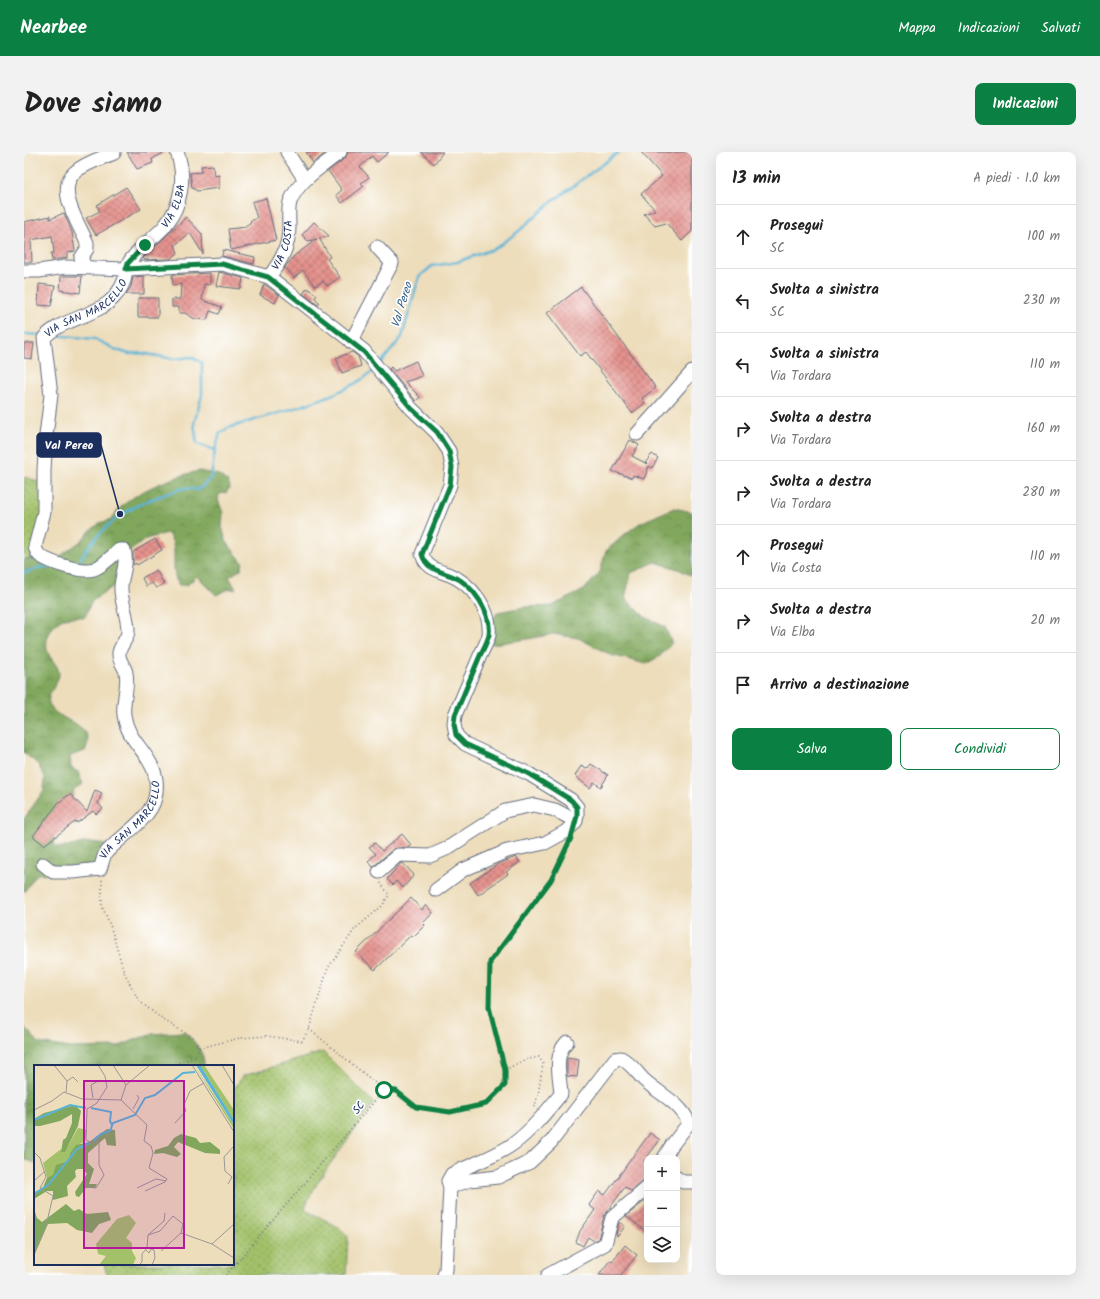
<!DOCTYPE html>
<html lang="it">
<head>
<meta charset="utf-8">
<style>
	body { margin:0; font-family:Kalam,sans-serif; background:#f2f2f2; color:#222 }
	.controls { position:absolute; right:12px; bottom:12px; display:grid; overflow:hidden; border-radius:8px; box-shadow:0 4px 16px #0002 }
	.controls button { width:36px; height:36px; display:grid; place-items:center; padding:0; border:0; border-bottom:1px solid #e0e0e0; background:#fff; color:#222; font:20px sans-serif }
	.stop { position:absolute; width:12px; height:12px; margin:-9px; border:3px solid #0b8043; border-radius:50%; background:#fff }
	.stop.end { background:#0b8043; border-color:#fff; box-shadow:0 1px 4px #0008 }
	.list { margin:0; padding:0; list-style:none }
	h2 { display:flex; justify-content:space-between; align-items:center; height:52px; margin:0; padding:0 16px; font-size:17px }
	h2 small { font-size:13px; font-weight:400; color:#767676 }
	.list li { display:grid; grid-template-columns:26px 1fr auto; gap:12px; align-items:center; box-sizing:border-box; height:64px; padding:0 16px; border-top:1px solid #e0e0e0 }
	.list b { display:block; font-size:15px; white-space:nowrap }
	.list p { margin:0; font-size:13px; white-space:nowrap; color:#767676 }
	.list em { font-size:13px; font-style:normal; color:#767676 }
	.actions { display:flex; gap:8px; padding:12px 16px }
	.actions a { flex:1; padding:9px 0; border:1px solid #0b8043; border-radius:8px; text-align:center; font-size:14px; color:#0b8043 }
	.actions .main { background:#0b8043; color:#fff }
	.icon { flex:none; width:22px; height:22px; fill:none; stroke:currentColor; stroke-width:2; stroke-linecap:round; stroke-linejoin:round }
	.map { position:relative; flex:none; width:668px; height:1123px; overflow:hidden; border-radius:8px }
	header { display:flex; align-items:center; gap:24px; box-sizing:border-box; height:56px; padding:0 20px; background:#0b8043; color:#fff }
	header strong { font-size:19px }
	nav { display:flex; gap:22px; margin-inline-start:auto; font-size:14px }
	.intro { display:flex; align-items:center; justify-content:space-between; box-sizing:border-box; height:96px; padding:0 24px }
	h1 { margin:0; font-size:28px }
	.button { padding:10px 18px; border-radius:8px; background:#0b8043; color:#fff; font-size:14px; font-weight:700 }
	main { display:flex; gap:24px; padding:0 24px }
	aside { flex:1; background:#fff; border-radius:8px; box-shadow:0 4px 16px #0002 }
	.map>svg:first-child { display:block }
	.grass { fill:url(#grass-dots); stroke:#5e7864 }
	.forest { fill:url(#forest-crowns); stroke:#4e6b5e }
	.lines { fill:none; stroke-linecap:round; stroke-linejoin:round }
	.stream { stroke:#59b3d6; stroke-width:2.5 }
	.building { fill:url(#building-cross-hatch) }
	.minor-casing { stroke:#646c7f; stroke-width:15 }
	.path { stroke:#646c7f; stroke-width:1.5; stroke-dasharray:1 3; stroke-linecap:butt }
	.minor { stroke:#fff; stroke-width:13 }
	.route { stroke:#0b8043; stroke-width:5 }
	.labels { text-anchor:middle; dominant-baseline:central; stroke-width:3.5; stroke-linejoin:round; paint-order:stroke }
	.street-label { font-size:11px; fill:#1b2f5e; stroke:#fff }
	.water-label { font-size:12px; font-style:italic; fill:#315d88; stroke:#fff }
	.inset-river { fill:none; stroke:#59b3d6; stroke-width:2 }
	.inset-road { fill:none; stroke:#999796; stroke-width:1 }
	.view { fill:#b5179e; fill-opacity:0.15; stroke:#b5179e; stroke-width:2 }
	.inset-edge { fill:none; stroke:#1b2f5e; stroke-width:2 }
	.leader { fill:none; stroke:#1b2f5e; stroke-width:1.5 }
	.callout-dot { fill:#1b2f5e; stroke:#fff; stroke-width:1.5 }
	.callout { fill:#1b2f5e; stroke:#1b2f5e; stroke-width:1.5 }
	.callout-label { font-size:12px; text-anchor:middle; font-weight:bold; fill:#fff }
</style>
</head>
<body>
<header>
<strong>Nearbee</strong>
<nav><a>Mappa</a><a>Indicazioni</a><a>Salvati</a></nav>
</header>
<div class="intro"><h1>Dove siamo</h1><a class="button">Indicazioni</a></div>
<main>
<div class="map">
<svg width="668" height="1123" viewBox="0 0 668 1123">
	<defs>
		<pattern id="grass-dots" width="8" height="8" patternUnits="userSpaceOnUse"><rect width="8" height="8" fill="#a2c169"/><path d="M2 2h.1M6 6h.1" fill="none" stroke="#839d5a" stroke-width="1.8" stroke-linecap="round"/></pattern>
		<pattern id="forest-crowns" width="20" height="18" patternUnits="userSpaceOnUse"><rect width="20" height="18" fill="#81a75d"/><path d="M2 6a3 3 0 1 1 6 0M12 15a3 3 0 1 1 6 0" fill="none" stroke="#698850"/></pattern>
		<pattern id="building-cross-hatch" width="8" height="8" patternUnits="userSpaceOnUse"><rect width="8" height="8" fill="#e5928d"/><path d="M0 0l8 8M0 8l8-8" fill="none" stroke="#b97876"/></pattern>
	</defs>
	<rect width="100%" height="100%" fill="#fff"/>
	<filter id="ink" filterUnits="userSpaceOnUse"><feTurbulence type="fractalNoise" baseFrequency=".025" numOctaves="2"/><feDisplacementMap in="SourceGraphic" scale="8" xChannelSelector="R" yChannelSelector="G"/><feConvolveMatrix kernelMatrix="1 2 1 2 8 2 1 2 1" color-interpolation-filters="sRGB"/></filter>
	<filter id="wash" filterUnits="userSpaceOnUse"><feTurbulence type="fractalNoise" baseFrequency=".012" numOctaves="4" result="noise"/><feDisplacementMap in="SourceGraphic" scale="16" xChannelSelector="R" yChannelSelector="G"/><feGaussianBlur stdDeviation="0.9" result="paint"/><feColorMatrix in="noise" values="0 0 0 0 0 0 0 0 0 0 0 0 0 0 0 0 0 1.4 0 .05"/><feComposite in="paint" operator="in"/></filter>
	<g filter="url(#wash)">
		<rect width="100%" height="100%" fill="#edddbb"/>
		<path class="grass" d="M0,325L21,331L28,352L8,406L0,407Z
			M299,900L350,951C336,972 283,1038 281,1058C294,1065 315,1072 324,1085L322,1123H83L80,1112H209V938L219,924Z"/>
		<path class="forest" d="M175,319L195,323L204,330L206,335L202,341L195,342L194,348L199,361L198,375L202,389L219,411L217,417L205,425L212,437H205L192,443L173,424L163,433H155C144,418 157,396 143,381L122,387L98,405L100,428L68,448L61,465C54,465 45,464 39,467C27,473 18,490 25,503C28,509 35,514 35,522C35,533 20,542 26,554C35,571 75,571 61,599L46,604L47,616L54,620L59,632L50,638L47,651L29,677L31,695C54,697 59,684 85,694L90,704L70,722H13L0,740V667L20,638L21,625L13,611L0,601V407L31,408L57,389L66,379L76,371L88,367C101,342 148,325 175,319Z
			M650,356L668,360V424L654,417L631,410L607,421L601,446L621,465L641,475L648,491L636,504L622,512L587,503L554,486L529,482L498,488L468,492L467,474L473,460L501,455L528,454L560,438L576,420L582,399L601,382L616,371Z
			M0,875L15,891L46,896L93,895L126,882L161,880C170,890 181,900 180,914H11V1011L0,1007Z"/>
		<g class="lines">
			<path class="stream" d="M0,182L17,183
				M30,183L71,187L90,197L105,202L117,201L149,207L168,205L178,211V243L170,271L173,292L191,298
				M356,212L378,185L395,125L408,114L433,110L472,96L495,79L525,52L595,0
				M53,413C73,376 103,354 142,342C157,337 159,334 174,338L187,326L191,298L196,281L204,276C242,264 324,245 351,217
				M0,421L17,415H27"/>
		</g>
		<g id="blocks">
			<path class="building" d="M103,0H142L128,7L129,11L113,17Z
				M282,0H303L289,11Z
				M324,0H365L353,10L348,4L336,15L345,25L337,31L340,34L318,51L312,43L318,38L304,19L321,6Z
				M397,0H419L410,12Z
				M617,0H668V79L658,89L642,71L631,74L620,62L631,58L617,42L638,24Z
				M189,13L190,24L195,23V36L173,39L168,36L166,21L178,20L177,14Z
				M102,35L117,57L72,83L62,66L76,59L73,53Z
				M242,46L252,88L207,98L204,77L222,75V73L226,72L227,69L233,66L228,50Z
				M40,61L48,80L51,99L43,101V106L28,108L27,101H30L28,84L7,88L8,110H0V70L26,64V67Z
				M162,65L178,82L179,102L166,81L151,93L154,101L146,107L121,108L119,106Z
				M290,70L305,84L295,86L306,105L303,107L316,125L303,134L299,129L291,134L279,118L270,126L261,115L270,104L293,87L284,89L278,83Z
				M199,98L231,105L230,112L198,104Z
				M195,120L219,126L217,137L192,134Z
				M186,121V133L180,132L178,148L198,155L195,162L186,159L183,168L171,167L161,161H155V155H148V147H156L157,132L149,133L148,123Z
				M37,124H58L56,141L36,138Z
				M120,124V142H102L107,135L109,125Z
				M15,132L31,134L27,154L14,153Z
				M240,132L255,143L251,151L236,143Z
				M557,135L632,236L618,246L621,251L608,261L562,200L556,204L523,161Z
				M283,136L293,143L291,146L296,151L294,153L279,142Z
				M114,146H134V165H114Z
				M0,191H10L8,207L0,206Z
				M328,200L334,204L337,214L318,221L312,206Z
				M392,209L398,224L381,230L396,245L392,249L365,217L367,215L370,219Z
				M606,288L615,293L608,304L623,312L621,311L628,302L634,306L628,316L625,314L620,327L609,323L608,326L588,319Z
				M131,387L138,398L113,413L112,411L109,413V400Z
				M132,418L140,432L132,436L128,431L122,434L118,426Z
				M567,612L584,623L577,635L570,630L566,636L551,624L557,614L563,617Z
				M71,638L78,641L74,651L79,657L72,662L69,659L53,671L52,669L20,693L9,684L35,650L46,642L63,660Z
				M378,682L387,693L385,695L369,697L349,715L344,709L352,702L345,695L351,691L358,699Z
				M492,705L496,710L482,720L484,722L454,743L446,731L474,712Z
				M377,711H379L390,723L379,736L372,729L369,733L363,727Z
				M387,746L398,758L402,753L409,761L399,771L401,773L389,785L387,783L351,818L332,800Z
				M543,906L555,908L553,925L543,924Z
				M626,981L636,988L620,1009L623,1011V1022L619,1029L607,1039L601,1035L580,1064L574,1087L570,1089L564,1085L559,1094L552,1090L556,1079L571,1058L565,1053L575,1039L581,1043Z
				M623,1047V1080L602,1064Z
				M595,1070L601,1074L594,1084L592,1083Z
				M601,1093L613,1103L597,1123H575L586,1108L588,1110Z"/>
		</g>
	</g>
	<g filter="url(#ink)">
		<use href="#blocks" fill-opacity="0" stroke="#646c7f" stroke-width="1"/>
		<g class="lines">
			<g class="minor-casing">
				<g id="minor">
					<path d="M263,0L281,28"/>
					<path d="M61,115L57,106L63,97V91C55,72 31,37 51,20C61,11 78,6 90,1"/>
					<path id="s1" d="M0,119H15L41,115L102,117L198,112L245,125C257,109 265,95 265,75C265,67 264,57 266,50C275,27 298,15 316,0"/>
					<path d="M245,125L340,199L387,256L413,281L425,299L428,315L426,333L398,402C402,416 413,418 426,423C447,431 468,459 465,483C463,491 458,499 455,506C447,525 439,544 431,563L430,572L432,583L441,592L505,622L547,648L553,655V664L550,672L541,680L521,691L483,699L439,718L412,738"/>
					<path d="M327,190L368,111L353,95"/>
					<path d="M613,282L668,220"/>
					<path id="s2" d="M19,712L29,720H49L76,717C78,712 79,706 81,702C95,685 126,668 131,646C140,606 104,596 100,563C98,550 105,533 102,521C101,514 94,509 95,501C96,493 104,487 104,479C104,463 96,449 97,434C98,422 104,411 100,398H95C88,404 79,414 70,417C57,421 26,411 15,403C13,401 12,397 11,395L20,360V318L22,284L27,243L20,186C36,168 64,166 84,151C90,146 97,137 100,129C102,123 101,117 104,112C113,97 129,87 140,75C158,54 162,25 153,0"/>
					<path d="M355,720L374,703L406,704L422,697L481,659L510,653L531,658L552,669"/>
					<path d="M543,890C529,904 536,923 537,942C523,959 507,979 489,992C471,1005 448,1012 428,1022L424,1029L426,1035L446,1028L474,1025L506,1010L527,990L591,907L597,906C606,911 612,919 619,927C635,942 656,950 665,971L648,993L640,1006"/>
					<path d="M653,1026L659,1030H668"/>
					<path d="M420,1123L422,1118L426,1035"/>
					<path d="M524,1123L581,1092L588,1066L623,1036"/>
				</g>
			</g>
			<path class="path" d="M78,728V754L86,773L100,820L115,849L138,867L171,887L175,896L171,905L146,914
				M285,877L360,938
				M175,896L216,886L243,884L278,889L285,877L304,816L331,777L358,754L365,743L356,730
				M481,918L500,908L515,905L519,912L514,943L510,957
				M0,950L11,951
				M202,1123L360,938L372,939L392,955L426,960L462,951L481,933V918L465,855L466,810L527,728L545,691"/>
			<use href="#minor" class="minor"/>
		</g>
	</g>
	<g class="lines" filter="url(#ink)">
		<path class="route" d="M121,93L104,111L102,117L198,112L244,125L340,200L387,256L413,280L425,299L428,315L426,333L398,402C402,417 415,419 428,424C449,432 468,461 465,483C463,491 458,499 455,506C447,525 439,544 431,563L430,572L432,583L441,592L505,622L547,648L553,655V664L547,686L527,728L466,810L465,855L481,918V933L462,952L426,960L392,955L372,939L360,938"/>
	</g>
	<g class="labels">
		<g class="street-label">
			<text stroke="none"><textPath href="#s2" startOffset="921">VIA ELBA</textPath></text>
			<text stroke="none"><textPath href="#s1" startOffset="283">VIA COSTA</textPath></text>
			<text stroke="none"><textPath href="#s2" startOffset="780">VIA SAN MARCELLO</textPath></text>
			<text stroke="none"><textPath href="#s2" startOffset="120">VIA SAN MARCELLO</textPath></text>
			<text transform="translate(335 956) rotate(-51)">SC</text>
		</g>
		<g class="water-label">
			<text transform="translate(378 153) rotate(-73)">Val Pereo</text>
		</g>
	</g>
	<g transform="translate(10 913)">
		<rect width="200" height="200" fill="#edddbb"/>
		<path d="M160,0L200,60V64ZM166,0H170L200,45V55ZM44,63L53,65L51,76L42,81L36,88L34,96L28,98L18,112L13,113L9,98L27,84V87L33,83ZM95,150L102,158L92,173L98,178V186L102,193L99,200H65L72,191L64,189L62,179L83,154Z" fill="#a2c169"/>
		<path d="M41,40L47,46L44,61L31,87H27L29,75L32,73L38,58V49L26,56L6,61H0V54L10,48ZM73,64L81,65L82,81L73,80L71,73L54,88V98L60,104L55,119H63L61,123H52L45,132L42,131L41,127L53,109L49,104H43L41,106L42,112L33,121L34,131L19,135V126H13L0,134V127L8,125L13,113L19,110L22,100L34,96L36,88L42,80L55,77ZM147,69L162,73L166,78L176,77L186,85V89L171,88L144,77L140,82L147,89L143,92L129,88L120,89L121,85L134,81L140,73ZM32,139L40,146L45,144L53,149L74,147L77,155L65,159L58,168L43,165L33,158L14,159L0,191V144L3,153L8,157Z" fill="#81a75d"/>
		<path d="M162,0H166L200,55V60Z" fill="#59b3d6"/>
		<path class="inset-river" d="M57,43L77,47L76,56L78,60M0,55L36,40L52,43M59,76L67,69L76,66L79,58L101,50L111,33L121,30L149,8L161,7M0,129L15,119L43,84L55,78"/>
		<path class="inset-road" d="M20,0L33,16L32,27M79,0L92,20M158,0L200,67M188,0L200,20M33,16L39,12L44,17M59,33L57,20L64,16M87,35L113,60L110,76L117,81L119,88L115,103L133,114L131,117L111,126M99,44L105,33L103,30M0,45L18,36L30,27L48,34L87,35L92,20L116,0M141,58L152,46L150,40L156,26L170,18M0,87L6,93L12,112L6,123L19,131L12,161L0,189M0,116L11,106M194,119L198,112L191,106L190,92L200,81M53,122L62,123L70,110L65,100V75L58,78L52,75L53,44L63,38L73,22L71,11L64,0M103,123L122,114L132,116M131,148L130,156L114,170L126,166L139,151L149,159L147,168L178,179M200,159L178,179L200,193M112,185L115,188L117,184L120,185L121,193L118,200M127,186L147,168M105,200L108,197V189L113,183L114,170"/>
		<path class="view" d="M50,16H150V183H50Z"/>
		<rect width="200" height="200" class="inset-edge"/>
	</g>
	<path class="leader" d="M96 362L77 293"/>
	<circle class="callout-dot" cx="96" cy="362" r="4"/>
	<rect class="callout" x="13" y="281" width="64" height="24" rx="4"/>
	<g class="callout-label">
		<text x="45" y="297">Val Pereo</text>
	</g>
</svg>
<div class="controls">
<button>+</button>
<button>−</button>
<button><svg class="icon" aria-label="layers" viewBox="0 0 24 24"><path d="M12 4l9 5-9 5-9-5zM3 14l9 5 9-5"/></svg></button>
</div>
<div class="stop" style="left:360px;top:938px"></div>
<div class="stop end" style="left:121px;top:93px"></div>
</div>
<aside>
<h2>13 min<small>A piedi · 1.0 km</small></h2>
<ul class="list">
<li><svg class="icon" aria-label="ahead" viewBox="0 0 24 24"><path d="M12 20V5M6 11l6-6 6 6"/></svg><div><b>Prosegui</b><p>SC</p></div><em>100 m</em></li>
<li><svg class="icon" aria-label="left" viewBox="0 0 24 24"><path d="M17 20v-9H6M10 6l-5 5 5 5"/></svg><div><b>Svolta a sinistra</b><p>SC</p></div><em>230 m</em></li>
<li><svg class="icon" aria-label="left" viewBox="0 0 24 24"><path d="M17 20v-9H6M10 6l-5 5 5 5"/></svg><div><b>Svolta a sinistra</b><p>Via Tordara</p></div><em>110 m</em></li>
<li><svg class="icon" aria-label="right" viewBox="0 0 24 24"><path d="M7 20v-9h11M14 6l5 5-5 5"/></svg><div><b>Svolta a destra</b><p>Via Tordara</p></div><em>160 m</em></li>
<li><svg class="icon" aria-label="right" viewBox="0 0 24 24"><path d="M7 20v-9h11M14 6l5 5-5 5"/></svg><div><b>Svolta a destra</b><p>Via Tordara</p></div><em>280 m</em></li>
<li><svg class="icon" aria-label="ahead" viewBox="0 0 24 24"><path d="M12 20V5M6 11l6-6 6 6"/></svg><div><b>Prosegui</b><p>Via Costa</p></div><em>110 m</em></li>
<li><svg class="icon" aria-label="right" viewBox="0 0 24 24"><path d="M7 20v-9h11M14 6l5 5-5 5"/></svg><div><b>Svolta a destra</b><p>Via Elba</p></div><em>20 m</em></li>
<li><svg class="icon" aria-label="arrive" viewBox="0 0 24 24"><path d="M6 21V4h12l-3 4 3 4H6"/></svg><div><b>Arrivo a destinazione</b></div></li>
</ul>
<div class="actions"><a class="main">Salva</a><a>Condividi</a></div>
</aside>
</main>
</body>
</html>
